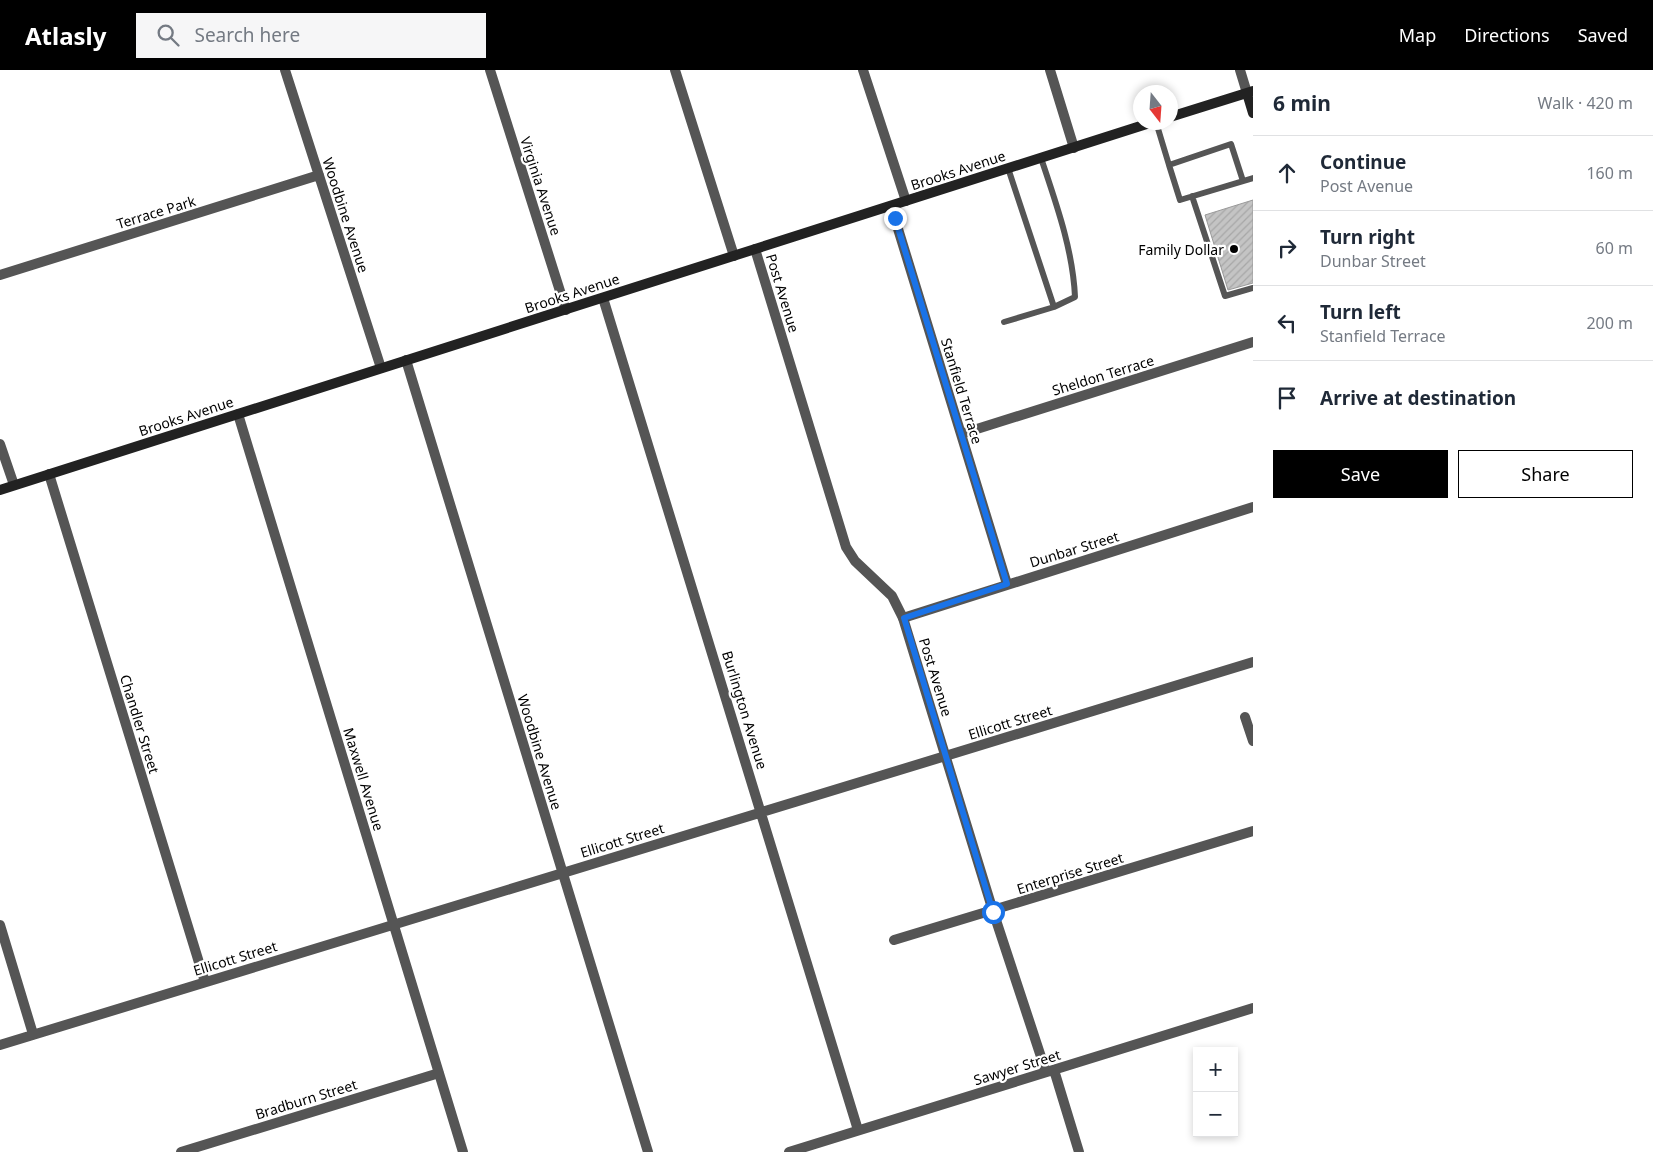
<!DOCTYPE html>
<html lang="en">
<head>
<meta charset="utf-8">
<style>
	body { margin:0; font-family:"Noto Sans",sans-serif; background:#f6f6f7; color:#1f2937 }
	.controls { position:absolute; right:15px; bottom:15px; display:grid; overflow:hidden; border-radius:0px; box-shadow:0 2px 8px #0003 }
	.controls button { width:45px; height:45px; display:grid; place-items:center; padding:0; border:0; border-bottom:1px solid #e0e1e3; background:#fff; color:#1f2937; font:25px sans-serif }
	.compass { position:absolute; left:1133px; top:15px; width:45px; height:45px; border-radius:50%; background:#fff; box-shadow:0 2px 8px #0003; rotate:163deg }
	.stop { position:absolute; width:15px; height:15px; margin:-11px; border:4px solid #1a73e8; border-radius:50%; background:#fff }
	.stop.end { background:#1a73e8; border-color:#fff; box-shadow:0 1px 5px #0008 }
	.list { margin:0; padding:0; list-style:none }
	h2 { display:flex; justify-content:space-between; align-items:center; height:65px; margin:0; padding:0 20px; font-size:21px }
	h2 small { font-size:16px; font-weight:400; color:#747a83 }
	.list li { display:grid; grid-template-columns:32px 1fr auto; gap:15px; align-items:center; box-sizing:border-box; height:75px; padding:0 20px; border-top:1px solid #e0e1e3 }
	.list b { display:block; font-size:19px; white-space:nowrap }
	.list p { margin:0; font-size:16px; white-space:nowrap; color:#747a83 }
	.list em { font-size:16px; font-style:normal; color:#747a83 }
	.actions { display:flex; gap:10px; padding:15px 20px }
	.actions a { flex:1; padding:11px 0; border:1px solid #000; border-radius:0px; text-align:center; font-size:18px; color:#000 }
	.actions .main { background:#000; color:#fff }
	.icon { flex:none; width:28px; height:28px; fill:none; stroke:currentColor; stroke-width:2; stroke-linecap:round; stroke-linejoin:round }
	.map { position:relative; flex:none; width:1253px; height:1082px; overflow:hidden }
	header { display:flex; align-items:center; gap:30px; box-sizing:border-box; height:70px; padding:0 25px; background:#000; color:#fff }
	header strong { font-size:24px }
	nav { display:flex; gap:28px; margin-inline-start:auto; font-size:18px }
	.search { width:350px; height:45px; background:#f6f6f7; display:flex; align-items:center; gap:12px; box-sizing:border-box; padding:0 18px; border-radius:0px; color:#747a83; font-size:19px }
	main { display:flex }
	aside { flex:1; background:#fff }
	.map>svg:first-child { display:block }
	.building { fill:url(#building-hatch); stroke:#999 }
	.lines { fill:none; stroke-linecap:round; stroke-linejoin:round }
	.service { stroke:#555; stroke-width:6 }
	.minor { stroke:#555; stroke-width:10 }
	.tertiary { stroke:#555; stroke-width:10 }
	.secondary { stroke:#222; stroke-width:10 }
	.route { stroke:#1a73e8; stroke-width:6 }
	.poi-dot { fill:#000; stroke:#fff; stroke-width:2 }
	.labels { text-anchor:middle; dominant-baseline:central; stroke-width:4.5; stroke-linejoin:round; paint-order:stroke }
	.street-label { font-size:14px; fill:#000; stroke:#fff }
	.poi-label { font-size:14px; fill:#000; stroke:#fff; text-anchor:end }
</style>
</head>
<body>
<header>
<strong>Atlasly</strong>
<div class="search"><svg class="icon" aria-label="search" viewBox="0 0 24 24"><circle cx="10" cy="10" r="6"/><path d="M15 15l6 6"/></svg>Search here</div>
<nav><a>Map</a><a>Directions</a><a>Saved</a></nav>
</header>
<main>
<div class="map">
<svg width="1253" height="1082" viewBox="0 0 1253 1082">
	<defs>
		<pattern id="building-hatch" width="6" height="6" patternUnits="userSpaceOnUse" patternTransform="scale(1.25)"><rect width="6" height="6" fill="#c4c4c4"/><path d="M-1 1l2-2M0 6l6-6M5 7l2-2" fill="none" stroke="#a7a7a7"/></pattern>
	</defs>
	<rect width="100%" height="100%" fill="#fff"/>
	<path class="building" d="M1253,130V213L1228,220L1205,145Z"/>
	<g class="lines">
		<path class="service" d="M1156,52L1169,95L1231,74L1243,111
			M1169,95L1180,130L1253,108
			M1008,98L1054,237
			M1192,126L1225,226L1253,218
			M1004,252L1054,237L1075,227C1073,180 1056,133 1041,88"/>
		<path class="minor" d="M285,0L381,298
			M675,0L734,186
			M863,0L906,131
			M1050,0L1074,78
			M891,136L1007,514
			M0,205L319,105
			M603,228L858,1060
			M238,344L463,1082
			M961,364L1253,272
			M49,404L205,912
			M903,548L1253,437
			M1245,647L1253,671
			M0,855L33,964
			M894,870L1253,761
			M0,975L1253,592
			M181,1082L439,1003"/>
		<path class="tertiary" d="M490,0L566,240
			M1240,0L1247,23
			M755,179L846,477L855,491L892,526L903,548L993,841L1046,1002
			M406,290L648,1082
			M0,374L14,415
			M1054,1000L1079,1082
			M789,1082L1253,938"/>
		<path class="secondary" d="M1247,23L1253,43
			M1170,47L1253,21
			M0,420L1153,52"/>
	</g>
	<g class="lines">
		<path class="route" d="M895,148L1007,514L904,548L993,842"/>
	</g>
	<circle class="poi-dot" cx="1234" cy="179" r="5"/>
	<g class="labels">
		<g class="street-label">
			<text transform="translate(958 100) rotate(-18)">Brooks Avenue</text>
			<text transform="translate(541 116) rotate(72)">Virginia Avenue</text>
			<text transform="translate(156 142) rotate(-17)">Terrace Park</text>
			<text transform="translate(346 145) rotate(72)">Woodbine Avenue</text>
			<text transform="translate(572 223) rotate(-18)">Brooks Avenue</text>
			<text transform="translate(783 223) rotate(73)">Post Avenue</text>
			<text transform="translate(1103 305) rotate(-17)">Sheldon Terrace</text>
			<text transform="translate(962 321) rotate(73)">Stanfield Terrace</text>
			<text transform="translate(186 346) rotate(-18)">Brooks Avenue</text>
			<text transform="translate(1074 479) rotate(-17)">Dunbar Street</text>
			<text transform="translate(936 607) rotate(73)">Post Avenue</text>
			<text transform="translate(745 640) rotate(73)">Burlington Avenue</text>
			<text transform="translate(1010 652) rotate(-17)">Ellicott Street</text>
			<text transform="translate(140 654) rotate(73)">Chandler Street</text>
			<text transform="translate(540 682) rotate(73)">Woodbine Avenue</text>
			<text transform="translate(364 709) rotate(73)">Maxwell Avenue</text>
			<text transform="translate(622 770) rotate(-17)">Ellicott Street</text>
			<text transform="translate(1070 803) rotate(-17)">Enterprise Street</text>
			<text transform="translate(235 888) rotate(-17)">Ellicott Street</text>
			<text transform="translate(1017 997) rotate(-17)">Sawyer Street</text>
			<text transform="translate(306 1029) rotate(-17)">Bradburn Street</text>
		</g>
		<g class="poi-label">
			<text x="1224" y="179">Family Dollar</text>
		</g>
	</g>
</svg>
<div class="controls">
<button>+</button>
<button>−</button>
</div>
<svg class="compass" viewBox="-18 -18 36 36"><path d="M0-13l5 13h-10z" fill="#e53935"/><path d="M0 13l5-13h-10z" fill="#747a83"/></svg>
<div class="stop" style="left:993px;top:842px"></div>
<div class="stop end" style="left:895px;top:148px"></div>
</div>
<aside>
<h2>6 min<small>Walk · 420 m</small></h2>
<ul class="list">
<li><svg class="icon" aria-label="ahead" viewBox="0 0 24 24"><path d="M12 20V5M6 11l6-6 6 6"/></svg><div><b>Continue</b><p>Post Avenue</p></div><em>160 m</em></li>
<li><svg class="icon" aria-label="right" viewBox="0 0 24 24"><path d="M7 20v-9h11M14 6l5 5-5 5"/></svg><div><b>Turn right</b><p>Dunbar Street</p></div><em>60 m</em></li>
<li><svg class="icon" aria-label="left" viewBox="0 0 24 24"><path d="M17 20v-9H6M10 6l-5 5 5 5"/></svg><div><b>Turn left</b><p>Stanfield Terrace</p></div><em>200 m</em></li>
<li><svg class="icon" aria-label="arrive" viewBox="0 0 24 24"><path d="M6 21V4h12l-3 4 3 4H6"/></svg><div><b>Arrive at destination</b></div></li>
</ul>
<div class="actions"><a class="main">Save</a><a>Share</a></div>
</aside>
</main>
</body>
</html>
